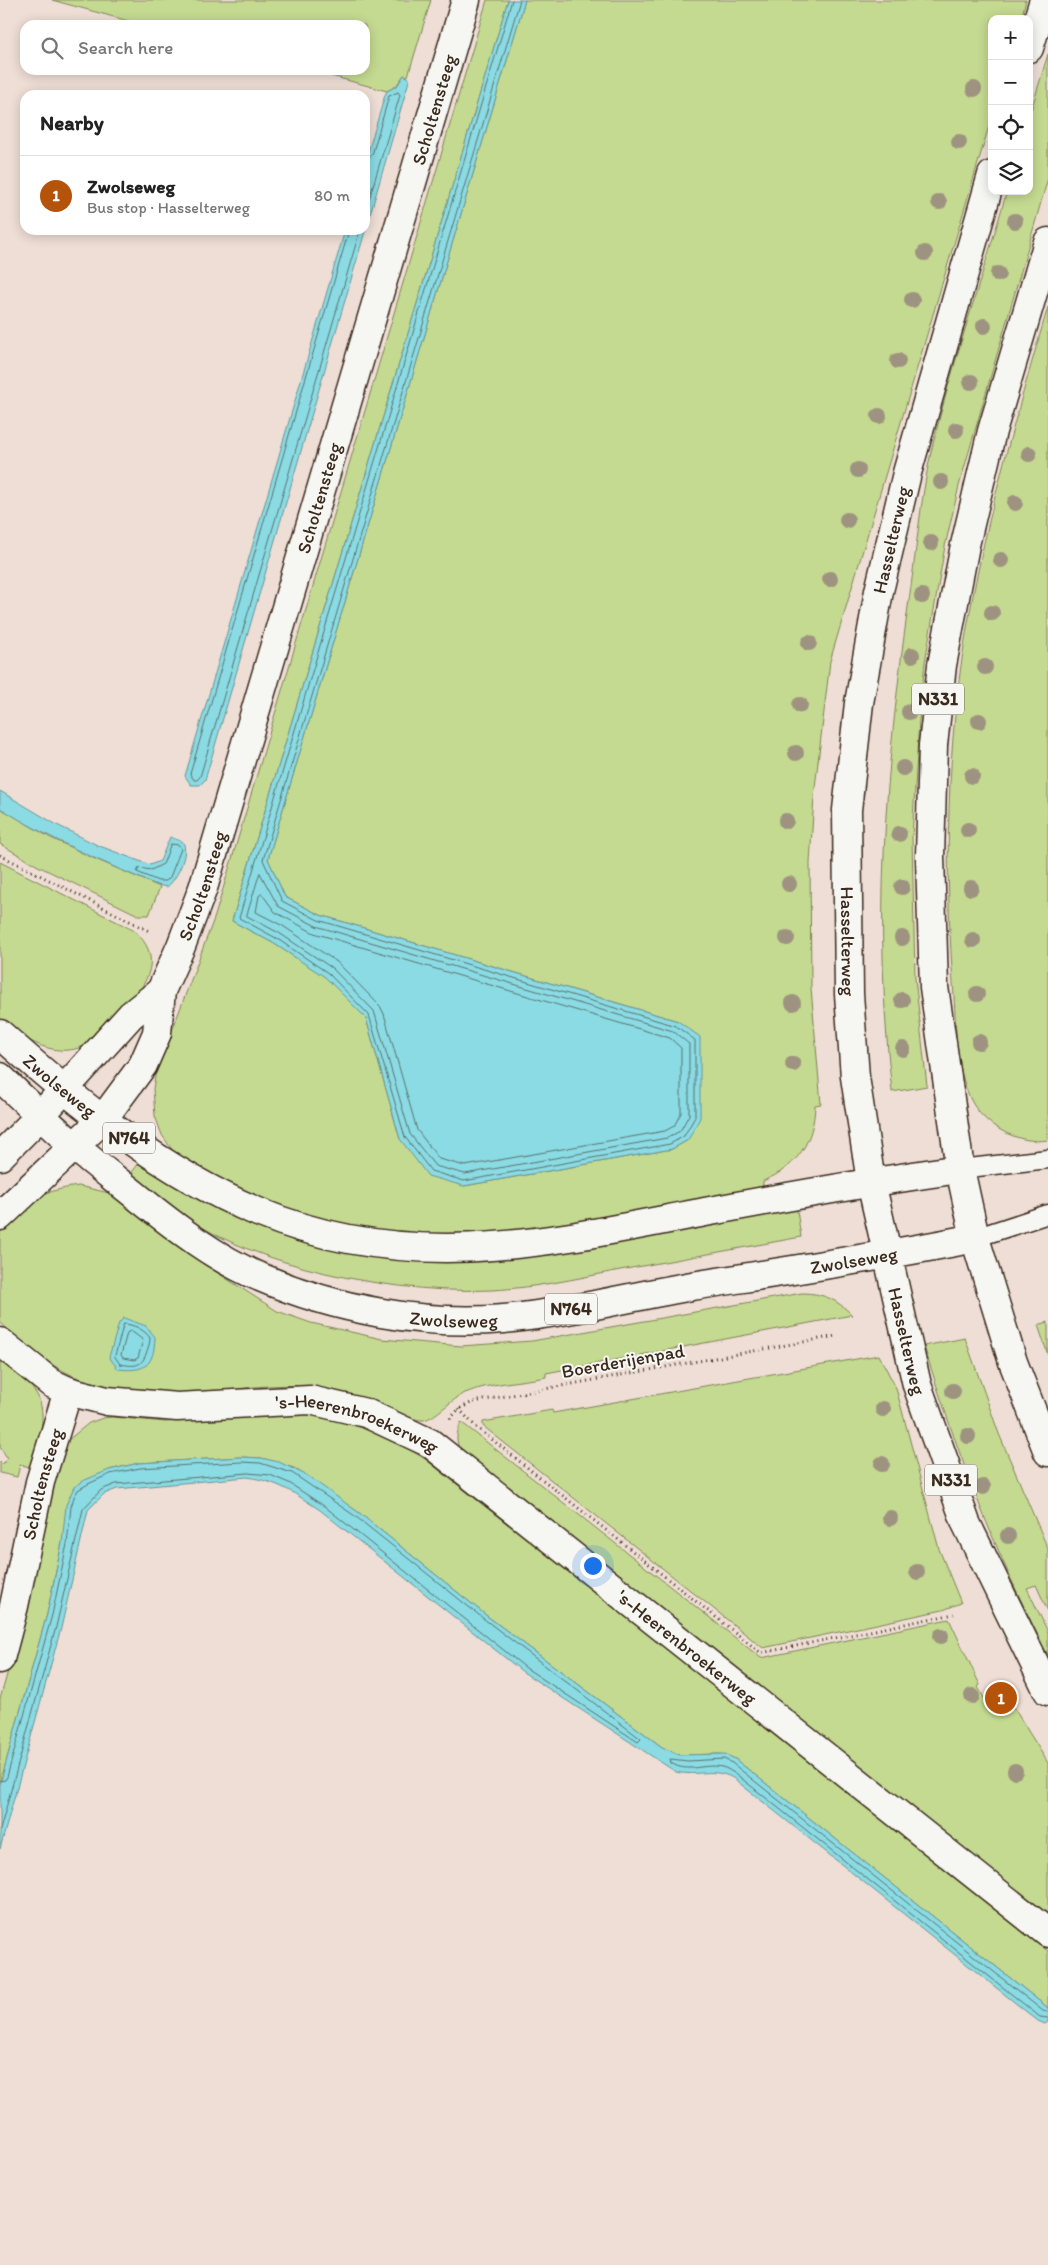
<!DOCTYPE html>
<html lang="en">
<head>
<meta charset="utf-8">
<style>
	body { margin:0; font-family:Itim,sans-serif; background:#f2f2f2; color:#222 }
	.controls { position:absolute; right:15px; top:15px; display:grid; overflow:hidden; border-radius:10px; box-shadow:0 2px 12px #0003 }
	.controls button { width:45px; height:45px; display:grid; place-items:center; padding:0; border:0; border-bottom:1px solid #e0e0e0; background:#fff; color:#222; font:25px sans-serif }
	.you { position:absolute; left:592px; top:1565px; width:18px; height:18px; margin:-12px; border:4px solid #fff; border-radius:50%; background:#1a73e8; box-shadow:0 0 0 8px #1a73e833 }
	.badge { display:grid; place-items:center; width:32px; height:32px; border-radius:50%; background:#b45309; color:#fff; font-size:16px; font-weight:700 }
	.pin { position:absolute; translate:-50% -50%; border:2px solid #fff; box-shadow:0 1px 5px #0006 }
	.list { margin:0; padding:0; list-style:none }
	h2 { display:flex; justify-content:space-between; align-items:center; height:65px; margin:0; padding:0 20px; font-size:21px }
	h2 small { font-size:16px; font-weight:400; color:#767676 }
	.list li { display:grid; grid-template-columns:32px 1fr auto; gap:15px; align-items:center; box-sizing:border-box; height:80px; padding:0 20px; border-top:1px solid #e0e0e0 }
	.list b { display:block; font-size:19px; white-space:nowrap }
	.list p { margin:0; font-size:16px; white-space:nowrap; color:#767676 }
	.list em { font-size:16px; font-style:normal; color:#767676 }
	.icon { flex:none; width:28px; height:28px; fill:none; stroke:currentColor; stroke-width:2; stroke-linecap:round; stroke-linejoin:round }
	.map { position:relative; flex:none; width:1048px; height:2265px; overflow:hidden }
	.search { position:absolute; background:#fff; box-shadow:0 2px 12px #0003; left:20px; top:20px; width:350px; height:55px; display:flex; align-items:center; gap:12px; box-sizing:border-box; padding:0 18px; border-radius:15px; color:#767676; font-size:19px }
	.panel { position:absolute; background:#fff; box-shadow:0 2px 12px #0003; left:20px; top:90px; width:350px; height:145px; border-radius:15px }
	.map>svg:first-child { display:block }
	.green { fill:#c4da90; stroke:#808257 }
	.water { fill:#8adbe4; stroke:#6a9495 }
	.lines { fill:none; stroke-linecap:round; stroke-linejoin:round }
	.shore { stroke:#5b716d; stroke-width:1 }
	.lane-casing { stroke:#3b2a1e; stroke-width:21 }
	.street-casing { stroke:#3b2a1e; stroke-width:31 }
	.primary-casing { stroke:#3b2a1e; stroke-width:31 }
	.path { stroke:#3b2a1e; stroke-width:3; stroke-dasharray:1 4; stroke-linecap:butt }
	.lane { stroke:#f6f6f2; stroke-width:18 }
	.street { stroke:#f6f6f2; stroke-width:28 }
	.primary { stroke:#f6f6f2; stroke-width:28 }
	.tree { fill:#9e9380 }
	.labels { text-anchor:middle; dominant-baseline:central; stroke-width:4; stroke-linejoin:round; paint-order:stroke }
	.shield { fill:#f6f6f2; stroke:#73675e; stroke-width:1 }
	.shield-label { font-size:18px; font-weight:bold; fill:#3b2a1e }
	.street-label { font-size:19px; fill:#3b2a1e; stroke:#f6f6f2 }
</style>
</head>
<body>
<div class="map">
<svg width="1048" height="2265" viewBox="0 0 1048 2265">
	<rect width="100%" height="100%" fill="#eeded5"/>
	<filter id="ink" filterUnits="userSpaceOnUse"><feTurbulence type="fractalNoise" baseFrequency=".02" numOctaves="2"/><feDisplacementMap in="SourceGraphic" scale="10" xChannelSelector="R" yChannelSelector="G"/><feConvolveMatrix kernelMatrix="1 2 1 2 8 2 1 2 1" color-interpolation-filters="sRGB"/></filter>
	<g filter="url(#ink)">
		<path class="green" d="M52,0H431L408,76L404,75L396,86L387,91L309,70H365V25H143Z
			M487,0H508L232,921L273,943L326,977L366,1018L400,1139L464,1186L672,1149L688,1140L678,1021L320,915L285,897L268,859L525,0H1026L1021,19H992V116L830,661L814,796L810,863L811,988L821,1104L815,1105C814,1142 797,1167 763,1181V1186L622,1218L457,1240L336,1226L260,1201L189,1164L173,1151L162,1135L155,1116L153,1089L155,1076L215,916Z
			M1048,54V178L959,486L945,546L925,662L919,720L912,837L915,978L927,1086L892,1092C873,925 885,772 908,607C916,555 920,502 931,452C952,364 982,278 1007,191H1029V117Z
			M1048,307V1140C1018,1145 982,1125 970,1098C956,1067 956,1029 954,996C944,872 946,744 968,622C987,515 1017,412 1048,307Z
			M0,808L49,837L95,859L160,887L149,915H138L38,866L0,844Z
			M0,862L133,930C169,960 142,991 117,1016C109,1025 100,1037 90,1043C58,1062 23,1040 0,1019Z
			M143,1158L363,1250L796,1204L801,1237C739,1248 677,1260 615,1271C575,1279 533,1288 492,1290C403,1294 282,1272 203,1228C177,1213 154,1194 129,1176Z
			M79,1186L109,1193L123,1200L202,1263L277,1311L311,1323L382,1339L461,1346L532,1341L802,1293C823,1293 838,1300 852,1315L546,1373V1377C520,1382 489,1383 465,1393C452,1399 435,1418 424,1420C409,1421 383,1404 367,1399C350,1393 331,1389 312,1387C273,1382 234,1390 195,1394C184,1395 172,1394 161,1393C90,1392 50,1371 0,1322V1233C28,1203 37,1191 79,1186Z
			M1048,1322V1355L1038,1325Z
			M965,1338L999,1434L1048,1549V1611L1036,1585L1027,1588L1048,1632V1655C996,1555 957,1453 924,1346Z
			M879,1355L896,1388L939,1549L961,1603L943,1610L763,1648L483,1426V1422L552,1410L553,1413Z
			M0,1357L17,1371L16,1373C22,1379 31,1385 36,1393C49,1414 38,1445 32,1467L20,1465L17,1477L0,1473V1462L2,1464L8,1459L0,1447Z
			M293,1413C342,1418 383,1432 425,1459L1048,1951V2008L735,1759L720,1754L679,1755L662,1747L487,1616L358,1512L294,1468L261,1458L242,1457L139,1463L109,1470L64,1533L47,1614L0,1784V1699L18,1636L56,1466L68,1440L89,1423L103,1418L112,1417L165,1422Z
			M461,1422L761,1658L949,1619L980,1685L978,1687L992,1713L1012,1705L1048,1763V1917L462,1454C455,1442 456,1434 461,1422Z"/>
		<path class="water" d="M508,0H525L268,859L285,897L320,915L678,1021L700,1037V1118L688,1140L672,1149L464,1186L428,1176L400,1139L366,1018L325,977L273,943L232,921Z
			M404,75L409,78V81L205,780L200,785H191L185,776L345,230H365V162L385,95L387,91L397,86Z
			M0,791L57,825L97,845L150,865L160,861L170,837L183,842C189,854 177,879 167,887L157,885C103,863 50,839 0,808Z
			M124,1318L146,1326L155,1337C154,1366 145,1372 118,1369L109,1357L119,1323Z
			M242,1457L261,1458L279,1462L308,1476L358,1512L487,1616L662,1747L679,1755L725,1754L735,1759L1048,2008V2022L1045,2024L1038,2021L733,1778C712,1767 699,1777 676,1772L523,1672L320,1510C294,1493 280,1482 247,1477L117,1489L104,1494L88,1510L61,1628L0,1849V1784L47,1614L62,1543L66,1505L74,1487L85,1480L109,1470L139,1463Z"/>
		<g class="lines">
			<path class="shore" d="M512,0L239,918L276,938L328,973L369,1015L405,1137L431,1171L464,1181L670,1144L684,1136L695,1117V1040L676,1026L318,920L282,901L263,860L520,0
				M365,159L372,155L389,96L398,92L400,95L365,213
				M349,230L190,774L194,780H197L200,777L360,230
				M171,844L179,845L181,849L170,877L166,881H158L137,872L139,868L151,870L163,864Z
				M260,873L278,906L316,926L673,1031L689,1044V1115L680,1131L667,1138L465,1174L435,1166L410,1134L374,1011L332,968L279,933L247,916Z
				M262,894L275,912L314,933L670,1038L681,1048V1113L674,1126L665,1131L465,1166L439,1159L417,1130L384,1014L380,1006L337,962L283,926L256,912L259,896Z
				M124,1324C133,1324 145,1330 150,1338C150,1343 148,1348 146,1354C141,1368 133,1366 120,1364L115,1357Z
				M131,1331L143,1340L138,1358L134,1360L123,1358L121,1355L127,1333Z
				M0,1781L5,1780L7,1777L52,1615L67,1544L71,1507L74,1497L78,1490L88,1484L110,1474L140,1468L242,1462L260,1463L292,1473L355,1516L484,1619L641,1739L638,1742L526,1668L324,1506L289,1483L270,1475L248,1473L116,1484L101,1490L83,1509L56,1627L0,1830
				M1048,2012L1043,2011L732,1763L724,1759L688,1761L670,1759L671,1763C688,1774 703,1763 722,1767C727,1768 732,1772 736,1774L1040,2017L1048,2018"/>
			<g class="lane-casing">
				<path id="lane" d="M960,1169L1048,1159
					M975,1238L1048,1214"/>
			</g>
			<g class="street-casing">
				<g id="street">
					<path d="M0,1156L41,1115L131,1015L161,991"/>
					<path id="s1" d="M0,1216L103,1119L143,1065L157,1033L161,991L181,946L203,888L466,0"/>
					<path id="s2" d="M0,1342L51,1383L68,1391L107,1401L177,1407L310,1400L366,1413L430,1443L1048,1933"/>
					<path id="s3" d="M0,1659L14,1606L40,1482L68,1391"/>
				</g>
			</g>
			<g class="primary-casing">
				<g id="primary">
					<path d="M1029,48L1044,0"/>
					<path id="s4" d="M992,175L907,473L879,591L859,703L847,810L849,994L855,1077L871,1182L917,1385L966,1523L1048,1691"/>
					<path d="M1048,242L992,431L965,545L942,665L933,745L930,857L934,987L960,1169L975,1238L1013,1362L1048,1452"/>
					<path id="s5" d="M0,1034C77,1103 162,1172 258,1212C410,1275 551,1242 705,1212C790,1196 875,1181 960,1169"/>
					<path id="s6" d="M0,1077C24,1100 48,1123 74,1146C95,1164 118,1181 140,1199C175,1227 218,1260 260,1277C334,1309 423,1326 504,1319C567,1313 629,1297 692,1286C787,1271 881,1257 975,1238"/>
				</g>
			</g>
			<path class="path" d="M0,855L151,932
				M459,1409L475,1426L761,1653L954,1614
				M450,1419L459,1409L473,1402L836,1336"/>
			<use href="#lane" class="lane"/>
			<use href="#street" class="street"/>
			<use href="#primary" class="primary"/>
		</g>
		<g class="tree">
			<circle cx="974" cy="89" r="8"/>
			<circle cx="959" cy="142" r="8"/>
			<circle cx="939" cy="202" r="8"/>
			<circle cx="1015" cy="221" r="8"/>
			<circle cx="925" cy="253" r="8"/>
			<circle cx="998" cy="274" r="8"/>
			<circle cx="912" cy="300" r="8"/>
			<circle cx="984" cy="326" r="8"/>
			<circle cx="898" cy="361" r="8"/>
			<circle cx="971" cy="382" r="8"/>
			<circle cx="879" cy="416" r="8"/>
			<circle cx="956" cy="430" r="8"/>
			<circle cx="1029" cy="454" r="8"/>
			<circle cx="858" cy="470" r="8"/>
			<circle cx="941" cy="482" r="8"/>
			<circle cx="1015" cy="503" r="8"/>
			<circle cx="847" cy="520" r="8"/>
			<circle cx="931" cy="543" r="8"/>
			<circle cx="1001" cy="560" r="8"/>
			<circle cx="830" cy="579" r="8"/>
			<circle cx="922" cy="596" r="8"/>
			<circle cx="992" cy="613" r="8"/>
			<circle cx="809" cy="643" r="8"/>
			<circle cx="912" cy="655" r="8"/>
			<circle cx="985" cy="667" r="8"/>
			<circle cx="800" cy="705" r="8"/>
			<circle cx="909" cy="712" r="8"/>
			<circle cx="979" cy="721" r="8"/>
			<circle cx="796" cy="753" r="8"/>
			<circle cx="903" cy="768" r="8"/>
			<circle cx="972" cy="776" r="8"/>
			<circle cx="786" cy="821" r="8"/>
			<circle cx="968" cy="830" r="8"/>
			<circle cx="899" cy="834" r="8"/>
			<circle cx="789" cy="884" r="8"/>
			<circle cx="902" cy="887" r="8"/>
			<circle cx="971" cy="888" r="8"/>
			<circle cx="787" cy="938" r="8"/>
			<circle cx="902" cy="938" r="8"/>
			<circle cx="973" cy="940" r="8"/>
			<circle cx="977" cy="994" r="8"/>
			<circle cx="902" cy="1000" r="8"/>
			<circle cx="793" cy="1003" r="8"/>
			<circle cx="979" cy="1042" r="8"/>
			<circle cx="903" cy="1049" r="8"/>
			<circle cx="793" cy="1064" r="8"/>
			<circle cx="953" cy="1391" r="8"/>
			<circle cx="883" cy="1409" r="8"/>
			<circle cx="968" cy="1436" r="8"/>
			<circle cx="882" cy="1464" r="8"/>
			<circle cx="983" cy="1487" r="8"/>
			<circle cx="890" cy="1518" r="8"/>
			<circle cx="1008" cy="1536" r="8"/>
			<circle cx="917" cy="1572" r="8"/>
			<circle cx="941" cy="1636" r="8"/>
			<circle cx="972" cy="1696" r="8"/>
			<circle cx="1015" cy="1771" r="8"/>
		</g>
	</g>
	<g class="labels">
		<g class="shield">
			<rect x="912" y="683.5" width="52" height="31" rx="4"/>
			<rect x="103" y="1122.5" width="52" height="31" rx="4"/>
			<rect x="545" y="1293.5" width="52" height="31" rx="4"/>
			<rect x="925" y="1464.5" width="52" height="31" rx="4"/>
		</g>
		<g class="shield-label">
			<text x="938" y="699">N331</text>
			<text x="129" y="1138">N764</text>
			<text x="571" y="1309">N764</text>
			<text x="951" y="1480">N331</text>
		</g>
		<g class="street-label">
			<text stroke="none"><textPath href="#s1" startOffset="1209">Scholtensteeg</textPath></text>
			<text stroke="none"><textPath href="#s1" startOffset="804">Scholtensteeg</textPath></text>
			<text transform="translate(891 540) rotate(-77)">Hasselterweg</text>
			<text stroke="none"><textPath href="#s1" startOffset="399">Scholtensteeg</textPath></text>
			<text stroke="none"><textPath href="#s4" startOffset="784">Hasselterweg</textPath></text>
			<text stroke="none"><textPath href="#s5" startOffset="79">Zwolseweg</textPath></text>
			<text stroke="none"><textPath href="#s6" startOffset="934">Zwolseweg</textPath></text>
			<text stroke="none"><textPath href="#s6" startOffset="529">Zwolseweg</textPath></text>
			<text stroke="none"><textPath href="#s4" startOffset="1189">Hasselterweg</textPath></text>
			<text transform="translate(623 1361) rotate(-10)">Boerderijenpad</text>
			<text stroke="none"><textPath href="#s2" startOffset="379">'s-Heerenbroekerweg</textPath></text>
			<text stroke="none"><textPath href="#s3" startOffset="180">Scholtensteeg</textPath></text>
			<text stroke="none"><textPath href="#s2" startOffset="784">'s-Heerenbroekerweg</textPath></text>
		</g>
	</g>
</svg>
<div class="controls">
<button>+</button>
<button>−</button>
<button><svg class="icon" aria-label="locate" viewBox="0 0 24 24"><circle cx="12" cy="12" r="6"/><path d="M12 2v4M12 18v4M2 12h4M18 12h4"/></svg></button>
<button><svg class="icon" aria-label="layers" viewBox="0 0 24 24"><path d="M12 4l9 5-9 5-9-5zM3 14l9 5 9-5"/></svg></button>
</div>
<div class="you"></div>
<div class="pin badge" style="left:1001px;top:1698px">1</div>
<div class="search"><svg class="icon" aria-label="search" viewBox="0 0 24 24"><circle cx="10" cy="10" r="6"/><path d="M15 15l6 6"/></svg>Search here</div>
<section class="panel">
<h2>Nearby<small></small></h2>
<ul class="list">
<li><span class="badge">1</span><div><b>Zwolseweg</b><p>Bus stop · Hasselterweg</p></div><em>80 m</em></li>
</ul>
</section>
</div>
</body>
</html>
